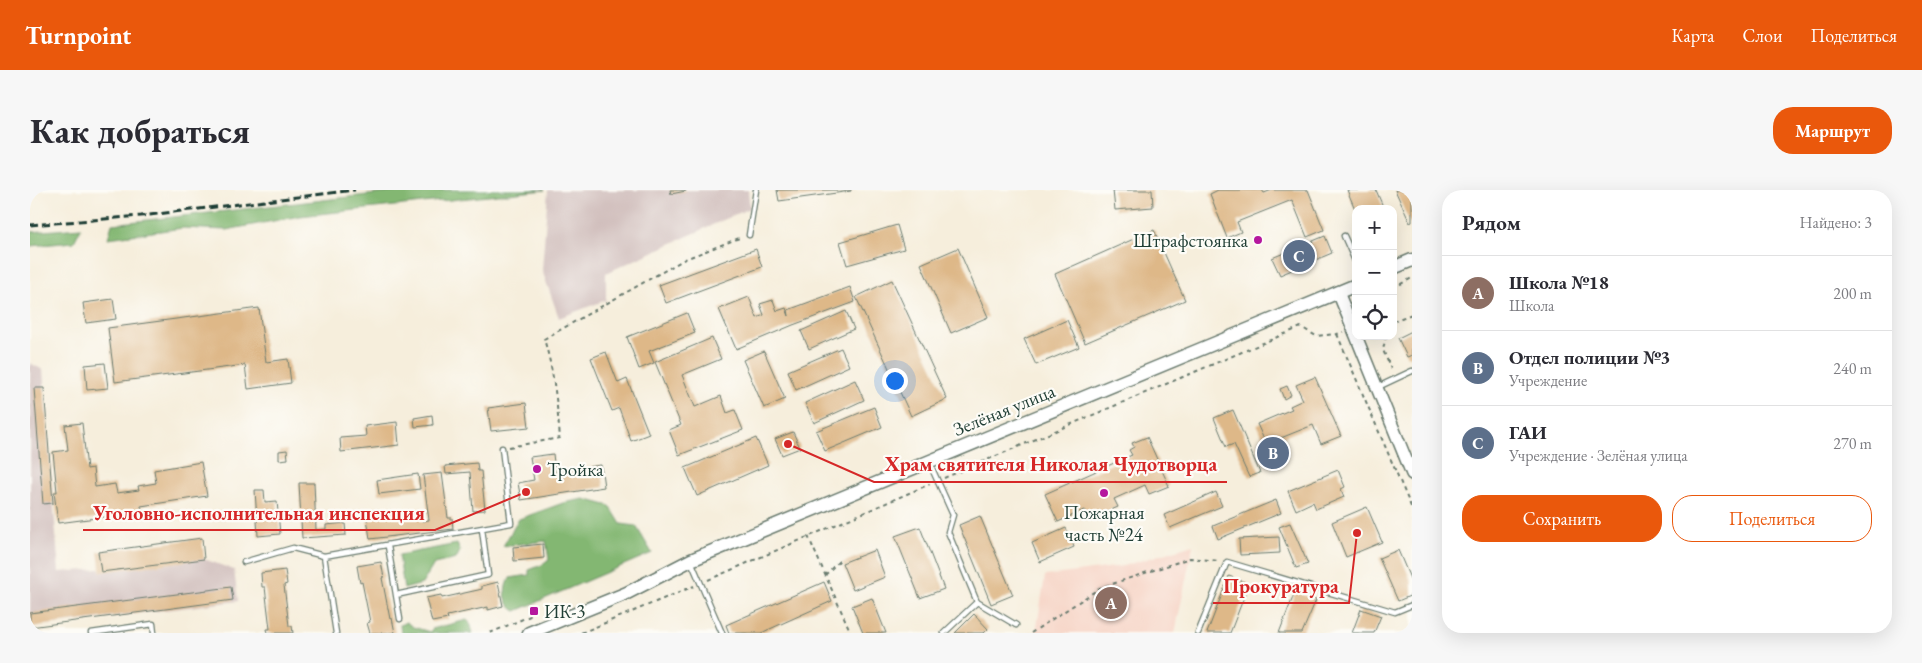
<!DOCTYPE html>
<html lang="ru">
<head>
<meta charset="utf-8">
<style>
	body { margin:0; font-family:"EB Garamond",serif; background:#f7f7f7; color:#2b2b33 }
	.controls { position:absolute; right:15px; top:15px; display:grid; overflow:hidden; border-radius:10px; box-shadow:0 5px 20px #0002 }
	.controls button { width:45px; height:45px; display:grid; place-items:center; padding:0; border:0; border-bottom:1px solid #e1e1e2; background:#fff; color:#2b2b33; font:25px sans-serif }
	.you { position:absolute; left:864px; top:190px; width:18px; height:18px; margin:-12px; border:4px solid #fff; border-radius:50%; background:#1a73e8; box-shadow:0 0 0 8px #1a73e833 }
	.badge { display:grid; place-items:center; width:32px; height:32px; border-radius:50%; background:#ea580c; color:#fff; font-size:16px; font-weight:700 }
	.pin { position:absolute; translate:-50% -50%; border:2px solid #fff; box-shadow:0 1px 5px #0006 }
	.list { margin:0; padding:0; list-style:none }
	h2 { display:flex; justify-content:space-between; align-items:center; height:65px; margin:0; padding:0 20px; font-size:21px }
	h2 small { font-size:16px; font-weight:400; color:#7c7c81 }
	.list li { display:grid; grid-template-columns:32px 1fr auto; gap:15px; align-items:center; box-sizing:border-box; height:75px; padding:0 20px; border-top:1px solid #e1e1e2 }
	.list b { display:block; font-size:19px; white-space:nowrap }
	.list p { margin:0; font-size:16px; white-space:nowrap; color:#7c7c81 }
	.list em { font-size:16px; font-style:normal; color:#7c7c81 }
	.actions { display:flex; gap:10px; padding:15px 20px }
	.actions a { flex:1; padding:11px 0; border:1px solid #ea580c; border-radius:20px; text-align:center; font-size:18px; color:#ea580c }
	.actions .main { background:#ea580c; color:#fff }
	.icon { flex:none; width:28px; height:28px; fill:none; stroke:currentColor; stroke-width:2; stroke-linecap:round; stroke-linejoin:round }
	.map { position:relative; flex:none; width:1382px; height:443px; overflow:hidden; border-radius:20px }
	header { display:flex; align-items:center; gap:30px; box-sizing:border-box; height:70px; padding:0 25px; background:#ea580c; color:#fff }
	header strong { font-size:24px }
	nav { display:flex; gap:28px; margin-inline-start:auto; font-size:18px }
	.intro { display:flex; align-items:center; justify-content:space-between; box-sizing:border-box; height:120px; padding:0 30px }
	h1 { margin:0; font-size:35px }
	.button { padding:12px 22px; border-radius:20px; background:#ea580c; color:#fff; font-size:18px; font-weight:700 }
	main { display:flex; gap:30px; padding:0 30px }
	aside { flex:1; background:#fff; border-radius:20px; box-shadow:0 5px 20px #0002 }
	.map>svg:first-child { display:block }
	.built { fill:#f6d2c3 }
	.industrial { fill:#d1bfbd }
	.forest { fill:#83b772; stroke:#517a53 }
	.building { fill:#deb888 }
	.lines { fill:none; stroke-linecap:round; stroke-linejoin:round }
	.service-casing { stroke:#6a7b6f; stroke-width:7 }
	.tertiary-casing { stroke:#6a7b6f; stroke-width:14 }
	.secondary-casing { stroke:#6a7b6f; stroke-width:15 }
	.path { stroke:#6a7b6f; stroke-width:2; stroke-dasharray:4 4; stroke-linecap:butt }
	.service { stroke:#fff; stroke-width:4.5 }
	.tertiary { stroke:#fff; stroke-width:11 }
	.secondary { stroke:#fff; stroke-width:12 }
	.rail { stroke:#1f3d34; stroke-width:3; stroke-dasharray:8 4; stroke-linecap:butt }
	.poi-dot { fill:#b5179e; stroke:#fdfcf7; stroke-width:2 }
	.labels { text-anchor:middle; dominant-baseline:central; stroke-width:4.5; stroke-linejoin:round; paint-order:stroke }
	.poi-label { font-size:19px; fill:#1f3d34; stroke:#fdfcf7; text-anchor:start }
	.street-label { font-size:19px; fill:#1f3d34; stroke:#fdfcf7 }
	.leader { fill:none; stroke:#d62828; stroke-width:2 }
	.callout-dot { fill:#d62828; stroke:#fdfcf7; stroke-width:2 }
	.callout-label { font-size:20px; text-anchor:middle; font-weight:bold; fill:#d62828; stroke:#fdfcf7; stroke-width:4.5; stroke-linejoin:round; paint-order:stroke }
</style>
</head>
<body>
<header>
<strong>Turnpoint</strong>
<nav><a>Карта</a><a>Слои</a><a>Поделиться</a></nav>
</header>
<div class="intro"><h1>Как добраться</h1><a class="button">Маршрут</a></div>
<main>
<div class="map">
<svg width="1382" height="443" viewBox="0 0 1382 443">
	<rect width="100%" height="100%" fill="#fdfcf7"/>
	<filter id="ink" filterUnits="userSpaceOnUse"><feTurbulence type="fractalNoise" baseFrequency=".02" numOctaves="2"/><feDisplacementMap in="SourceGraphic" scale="10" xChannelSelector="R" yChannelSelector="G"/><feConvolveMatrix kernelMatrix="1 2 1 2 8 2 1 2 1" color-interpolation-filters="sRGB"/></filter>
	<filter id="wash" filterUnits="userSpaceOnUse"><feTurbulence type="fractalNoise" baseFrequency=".0096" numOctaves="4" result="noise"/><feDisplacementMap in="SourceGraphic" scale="20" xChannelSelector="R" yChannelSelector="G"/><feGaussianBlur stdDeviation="1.12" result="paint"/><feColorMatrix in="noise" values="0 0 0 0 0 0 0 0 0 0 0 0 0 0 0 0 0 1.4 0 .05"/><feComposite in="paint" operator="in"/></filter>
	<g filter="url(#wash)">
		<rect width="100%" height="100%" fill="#f6eedc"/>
		<path class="built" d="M1163,355L1145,443H1006L1015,386L1093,376Z"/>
		<path class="industrial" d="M518,0H718L720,18L576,83V110L529,128L512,80Z
			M0,173L13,180L29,382L70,379L71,382L174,369L204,380L208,411L0,437Z"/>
		<path class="forest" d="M381,0H515L270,26L196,40L153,38L78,48L82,34Z
			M51,38L44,52L0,56V42Z
			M554,309L580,316L591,334L606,336L622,363L486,421C474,415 472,398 480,388L499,385V380L512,375L519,370L516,351L473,356L489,329L533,313Z
			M427,354L430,361L426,369L404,374L392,394L374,399L369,365Z
			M437,430L440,433L443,443H371L370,435L376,432L383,437L400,442L402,439Z"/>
		<g id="blocks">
			<path class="building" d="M640,0H656V1L641,4Z
				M747,0H821V1L749,11Z
				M1083,0H1122L1123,17L1085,20Z
				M1188,0H1232L1234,3L1242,0H1278L1294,40L1277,47L1262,10L1207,32L1211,42L1197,48L1180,4Z
				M1317,0H1346L1354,19H1325Z
				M1365,0H1382V32L1380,33Z
				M867,35L874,59L817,75L810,52Z
				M1124,40L1155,110L1055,153L1025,84Z
				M1295,46L1302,63L1250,85L1242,68Z
				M928,58L958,127L921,143L891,74Z
				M726,59L732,77L636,113L629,95Z
				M862,90L917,209L881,226L826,107Z
				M820,97L825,112L763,135L706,159L689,119L719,107L727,128L734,125L730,114L743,110L747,121L756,118L759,126L758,120Z
				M83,109L86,129L56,133L53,113Z
				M229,118L236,172L258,169L261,193L218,199L215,175L85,192L78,138Z
				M816,121L824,139L779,159L771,141Z
				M657,123L665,143L619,161L624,173L609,179L597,147Z
				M1037,130L1049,157L1006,175L994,149Z
				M1382,141V165L1377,167L1368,148Z
				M682,148L691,169L652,185L665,217L691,206L697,223L705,220L713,240L649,265L639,240L651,235L625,172Z
				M811,158L819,176L766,200L758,181Z
				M734,161L755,209L734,218L713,170Z
				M576,162L588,193L597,189L619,244L601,251L589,218L582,221L561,168Z
				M75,173L78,198L57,200L55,175Z
				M1285,187L1311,246L1291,254L1283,235L1236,254L1227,234L1262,219L1260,216L1273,210L1266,195Z
				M825,190L834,210L784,233L775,213Z
				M1257,196L1261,205L1254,209L1250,199Z
				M4,198H14L23,313L13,314Z
				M496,213L499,237L461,241L458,218Z
				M844,217L852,237L795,261L786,241Z
				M1203,220L1230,283L1219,287L1204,254L1196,257L1184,228Z
				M402,225L403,235L385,237L384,228Z
				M367,232L369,255L311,262L310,248L336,246L335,236Z
				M52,233L57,279L63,278L65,297L85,294L87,303L109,300L108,296L126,293L124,280L171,272L177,306L111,316L112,322L28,333L24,302H27L23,262L38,260L35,235Z
				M763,242L770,258L752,265L745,249Z
				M1117,247L1139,296L1119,304L1115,295L1084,309L1088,317L1058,330L1054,320L1028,332L1015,304L1102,265L1099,260L1104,257L1102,253Z
				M726,248L738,275L667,306L655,278Z
				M257,260L258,269L249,270V261Z
				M523,264L525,282L571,275L574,297L491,310L488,293L504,290L500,267Z
				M447,273L448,281H451L455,320L443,321L440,282L416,284L415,276Z
				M1308,280L1315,297L1311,299L1314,307L1286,319L1283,312L1266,320L1258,301Z
				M412,283L418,328H422L423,339L340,349L337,328L390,322L392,331L399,330L393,285Z
				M388,284L390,299L349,304L347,290Z
				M269,293H284L286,340L296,339V335L315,333L316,345L272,348Z
				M225,300H234L235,312L247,311L250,344L228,346Z
				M1186,302L1192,316L1140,338L1134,325Z
				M1246,310L1251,323L1188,349L1183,336Z
				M1337,317L1352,352L1316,367L1302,332Z
				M950,326L983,405L961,414L929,335Z
				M1260,333L1278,374L1266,378L1249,337Z
				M890,337L914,399L890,408L865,346Z
				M1036,338L1044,357L1010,372L1002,353Z
				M1249,347L1250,363L1210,365L1209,349Z
				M172,348L174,369L71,382L68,362Z
				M513,354L514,368L484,371L483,357Z
				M845,360L855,387L823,400L812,373Z
				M1368,360L1382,393V405L1368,411L1349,368Z
				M351,372L354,388H352L360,429L362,428L365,443H340L337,433L340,432L332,392L330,393L327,376Z
				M255,380L257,394L254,395L259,436H262L263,443H238L237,439H240L235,397H232L231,383Z
				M1199,386L1219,394L1200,443H1177Z
				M468,392L473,416L458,420V417L417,426L418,429L402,432L396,408L411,405L412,408L448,400L452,399V396Z
				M794,392L802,411L731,443H699L696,435Z
				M201,397L203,410L0,437V423Z
				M1265,402L1286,410L1272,443H1249Z
				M842,408L856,443H833L822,416Z
				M1331,419L1351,426L1344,443H1322Z
				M944,424L958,439L954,443H925Z"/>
		</g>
	</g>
	<g filter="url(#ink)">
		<use href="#blocks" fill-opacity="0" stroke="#6a7b6f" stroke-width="1"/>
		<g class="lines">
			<g class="service-casing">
				<path id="service" d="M719,45L726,0
					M1314,46L1326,73
					M1348,197L1382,181
					M899,272L923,325L918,342L947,412L914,443
					M358,356L366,405L458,385L452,339
					M661,371L692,443
					M214,372L263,358L294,366
					M366,405L370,429
					M947,412L986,435
					M61,443L123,434L124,443
					M306,443L294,366L481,333L472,258
					M1168,443L1197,372L1365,422L1382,415"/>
			</g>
			<g class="tertiary-casing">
				<path id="tertiary" d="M1308,102L1326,146
					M1326,146L1382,284"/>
			</g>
			<g class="secondary-casing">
				<path id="secondary" d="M1363,78L1382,70
					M499,443L597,403L661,370L1326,95"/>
			</g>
			<path class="path" d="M1363,98L1382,88
				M1363,131L1382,124
				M1307,144L1382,319
				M1356,146L1353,160L1361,179
				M479,257L530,248C527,214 524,182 514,149L655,69L712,47
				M914,288L1271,137L1286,146L1307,144L1313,142
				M778,346L821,443
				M795,385L810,370
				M678,390L900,294
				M1252,403L1255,396
				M460,443L500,426L501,429
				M551,443L664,396
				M1001,443L1070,398L1160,368L1189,371"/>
			<use href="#service" class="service"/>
			<use href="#tertiary" class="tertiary"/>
			<use href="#secondary" class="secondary"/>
			<path class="rail" d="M0,35L111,26L325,0"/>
		</g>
	</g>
	<g class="poi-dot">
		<circle cx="1228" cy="50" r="5"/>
		<circle cx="507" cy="279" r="5"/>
		<circle cx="1074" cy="303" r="5"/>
		<rect x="499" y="416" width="10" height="10" rx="2.5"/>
	</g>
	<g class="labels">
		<g class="poi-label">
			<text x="1218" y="50" text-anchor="end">Штрафстоянка</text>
			<text x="517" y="279">Тройка</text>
			<text x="1074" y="322" text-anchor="middle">Пожарная<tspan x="1074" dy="22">часть №24</tspan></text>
			<text x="514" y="421">ИК-3</text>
		</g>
		<g class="street-label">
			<text transform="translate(974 220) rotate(-22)">Зелёная улица</text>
		</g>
	</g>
	<path class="leader" d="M758 254L844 292H1197M496 302L405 340H53M1327 343L1319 413H1183"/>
	<g class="callout-dot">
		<circle cx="758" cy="254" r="5"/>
		<circle cx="496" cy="302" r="5"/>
		<circle cx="1327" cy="343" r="5"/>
	</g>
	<g class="callout-label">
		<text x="1021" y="281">Храм святителя Николая Чудотворца</text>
		<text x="229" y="330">Уголовно-исполнительная инспекция</text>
		<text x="1251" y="403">Прокуратура</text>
	</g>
</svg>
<div class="controls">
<button>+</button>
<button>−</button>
<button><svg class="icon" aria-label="locate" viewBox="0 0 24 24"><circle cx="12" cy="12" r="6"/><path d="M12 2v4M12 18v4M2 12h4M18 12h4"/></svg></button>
</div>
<div class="you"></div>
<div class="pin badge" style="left:1081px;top:413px;background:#8d6e63">A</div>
<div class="pin badge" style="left:1243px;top:263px;background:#5c6f8a">B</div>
<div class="pin badge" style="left:1269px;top:66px;background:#5c6f8a">C</div>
</div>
<aside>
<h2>Рядом<small>Найдено: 3</small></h2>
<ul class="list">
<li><span class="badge" style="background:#8d6e63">A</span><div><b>Школа №18</b><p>Школа</p></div><em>200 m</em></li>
<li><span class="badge" style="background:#5c6f8a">B</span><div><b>Отдел полиции №3</b><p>Учреждение</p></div><em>240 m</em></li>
<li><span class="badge" style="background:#5c6f8a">C</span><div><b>ГАИ</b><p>Учреждение · Зелёная улица</p></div><em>270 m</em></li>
</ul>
<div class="actions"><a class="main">Сохранить</a><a>Поделиться</a></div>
</aside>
</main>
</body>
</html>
